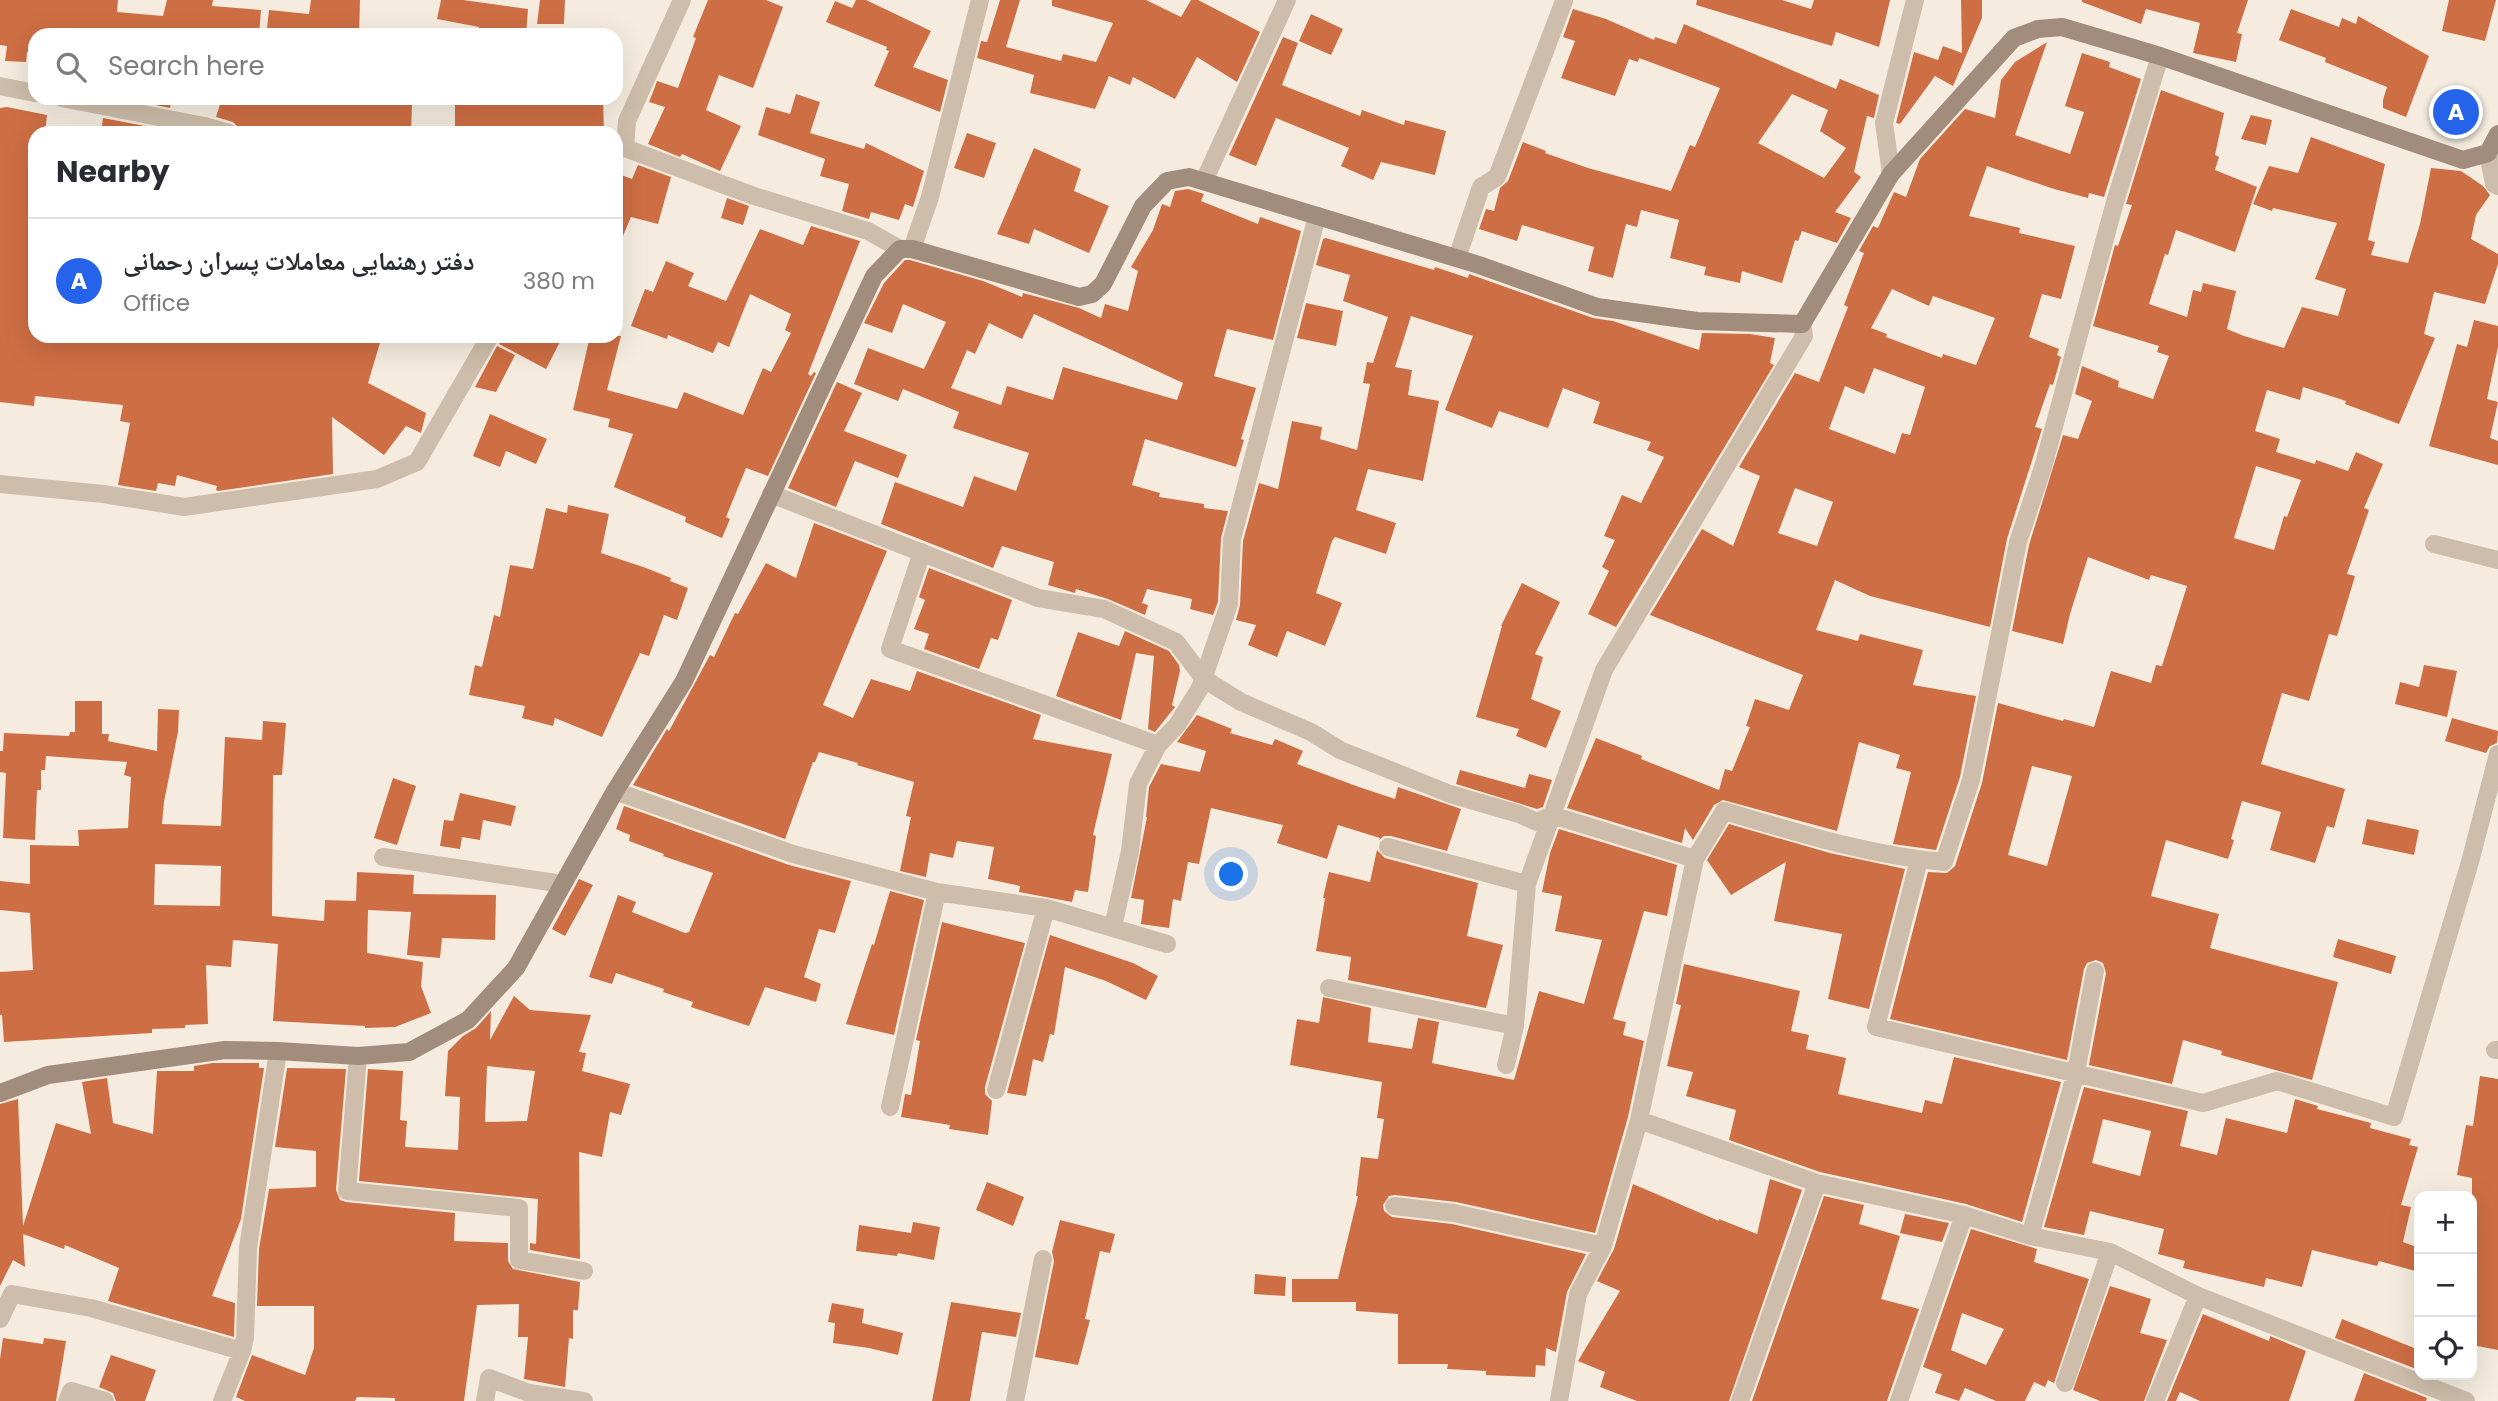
<!DOCTYPE html>
<html lang="en">
<head>
<meta charset="utf-8">
<style>
	body { margin:0; font-family:Poppins,"Noto Naskh Arabic",sans-serif; background:#f7f7f7; color:#2b2b33 }
	.controls { position:absolute; right:21px; bottom:21px; display:grid; overflow:hidden; border-radius:14px; box-shadow:0 7px 28px #0002 }
	.controls button { width:63px; height:63px; display:grid; place-items:center; padding:0; border:0; border-bottom:2px solid #e1e1e2; background:#fff; color:#2b2b33; font:35px sans-serif }
	.you { position:absolute; left:1232px; top:875px; width:24px; height:24px; margin:-18px; border:5px solid #fff; border-radius:50%; background:#1a73e8; box-shadow:0 0 0 10px #1a73e833 }
	.badge { display:grid; place-items:center; width:46px; height:46px; border-radius:50%; background:#2563eb; color:#fff; font-size:23px; font-weight:700 }
	.pin { position:absolute; translate:-50% -50%; border:4px solid #fff; box-shadow:0 2px 7px #0006 }
	.list { margin:0; padding:0; list-style:none }
	h2 { display:flex; justify-content:space-between; align-items:center; height:91px; margin:0; padding:0 28px; font-size:30px }
	h2 small { font-size:23px; font-weight:400; color:#7c7c81 }
	.list li { display:grid; grid-template-columns:46px 1fr auto; gap:21px; align-items:center; box-sizing:border-box; height:126px; padding:0 28px; border-top:2px solid #e1e1e2 }
	.list b { display:block; font-size:26px; white-space:nowrap }
	.list p { margin:0; font-size:23px; white-space:nowrap; color:#7c7c81 }
	.list em { font-size:23px; font-style:normal; color:#7c7c81 }
	.icon { flex:none; width:38px; height:38px; fill:none; stroke:currentColor; stroke-width:2; stroke-linecap:round; stroke-linejoin:round }
	.map { position:relative; flex:none; width:2498px; height:1401px; overflow:hidden }
	.search { position:absolute; background:#fff; box-shadow:0 7px 28px #0002; left:28px; top:28px; width:595px; height:77px; display:flex; align-items:center; gap:18px; box-sizing:border-box; padding:0 24px; border-radius:21px; color:#7c7c81; font-size:26px }
	.panel { position:absolute; background:#fff; box-shadow:0 7px 28px #0002; left:28px; top:126px; width:595px; height:217px; border-radius:21px }
	.map>svg:first-child { display:block }
	.building { fill:#ce6e44; fill-rule:evenodd }
	.lines { fill:none; stroke-linecap:round; stroke-linejoin:round }
	.minor { stroke:#cebdaa; stroke-width:18 }
	.secondary { stroke:#a28c7b; stroke-width:18 }
</style>
</head>
<body>
<div class="map">
<svg width="2498" height="1401" viewBox="0 0 2498 1401">
	<rect width="100%" height="100%" fill="#f5ecdf"/>
	<path class="building" d="M0,0H118L117,12L163,16L167,0H213L212,6L261,10L259,35H243L207,29V35H35V53L27,52L26,62L5,61L7,46L0,45Z
		M311,0H360L359,35H305L306,32L267,29L269,10L309,14Z
		M441,0H463L528,9L526,35H478L479,27L437,19Z
		M540,0H565L564,24H537Z
		M708,0H766L783,7L753,88L719,75L706,110L741,126L720,171L682,154L680,157L648,144L665,107L649,102L653,92L657,81L678,88L696,38L693,37Z
		M856,0H866L931,31L913,67L948,80L940,112L874,86L889,51L886,50L887,47L826,22L835,1L852,8Z
		M1000,0H1020L1006,47L1061,61L1063,54L1096,62L1113,23L1052,6V0H1146L1181,17L1191,0H1198L1260,32L1237,82L1197,57L1175,99L1133,77L1130,85L1109,76L1095,109L1030,93L1034,75L977,58L981,41L987,42Z
		M1697,0H1782L1811,9L1814,0H1890L1879,47L1836,32L1832,46L1696,5Z
		M1961,0H1982V18L1953,86L1935,76L1900,124L1896,123L1914,52L1938,60L1943,46L1962,53Z
		M2082,0H2248L2237,33L2242,34L2236,62L2193,53L2200,23L2146,9L2141,24L2082,2Z
		M2449,0H2496L2485,41L2442,31Z
		M1573,9L1606,19L1654,40L1655,37L1676,44L1684,24L1836,89L1840,79L1879,95L1874,118L1867,116L1854,172L1861,177L1835,212L1851,218L1837,243L1802,231L1798,241L1795,240L1782,283L1742,271L1740,283L1704,275L1706,267L1670,258L1679,220L1641,210L1637,227L1626,224L1613,278L1588,271L1594,247L1522,225L1517,241L1479,229L1486,209L1494,211L1500,188L1508,181L1523,142L1546,151L1545,153L1588,168L1671,191L1690,145L1695,147L1720,88L1639,58L1638,62L1629,59L1615,96L1561,78L1575,41L1563,37ZM1792,94L1828,110L1820,131L1846,148L1824,178L1758,143Z
		M2291,9L2339,27L2342,18L2356,24L2358,16L2429,56L2406,117L2383,108V100L2387,87L2325,62L2326,58L2279,40Z
		M1311,14L1343,29L1331,55L1299,41Z
		M1283,37L1298,43L1282,85L1360,116L1362,110L1404,125L1405,120L1446,131L1435,175L1381,162L1373,180L1341,166L1349,148L1276,118L1256,166L1229,155Z
		M2047,42L2015,135L2070,154L2084,112L2065,106L2082,53L2110,62L2109,67L2141,79L2104,197L2089,193L2088,198L2054,189L1987,166L1969,216L2020,228L2019,233L2075,246L2061,299L2042,294L2029,337L2059,349L2057,355L2061,357L2053,385L2050,384L2035,427L2042,429L2007,539L1990,627L1870,596L1835,580L1816,630L1858,641L1860,634L1923,650L1913,685L1976,696L1960,777L1936,850L1893,844L1911,772L1896,768L1900,755L1859,742L1837,831L1723,800L1714,805L1693,840L1685,828L1682,843L1567,808L1596,738L1642,756L1641,759L1719,790L1725,769L1732,771L1750,727L1746,726L1755,699L1789,710L1803,675L1650,615L1702,529L1733,546L1760,476L1739,467L1795,373L1819,382L1848,307L1844,305L1864,253L1859,251L1873,226L1878,228L1894,192L1906,197L1920,159L1965,109L1995,118L2001,80L2015,62ZM1892,289L1929,306L1933,296L1995,318L1976,365L1943,354L1942,358L1886,337L1887,334L1871,328ZM1874,368L1925,387L1910,435L1902,433L1895,454L1829,429L1845,386L1864,394ZM1795,488L1833,502L1817,546L1778,533Z
		M2161,90L2224,113L2215,155L2219,157L2215,170L2257,187L2235,252L2176,230L2168,255L2165,254L2149,304L2187,317L2193,290L2201,292L2203,283L2236,291L2227,329L2244,336L2284,348L2302,307L2338,316L2346,289L2315,279L2337,223L2273,208L2272,211L2253,204L2269,166L2298,173L2311,137L2385,164L2368,240L2375,242L2371,255L2408,263L2420,224L2431,168L2461,171L2483,186L2490,195L2476,215L2471,239L2498,254V264L2485,304L2434,292L2424,334L2435,338L2399,424L2345,404L2346,401L2303,387L2300,400L2267,390L2255,431L2280,439L2276,452L2315,464L2316,460L2348,471L2356,452L2383,464L2364,508L2369,510L2347,574L2355,576L2337,636L2329,634L2309,701L2282,693L2261,764L2345,789L2334,828L2327,826L2315,863L2270,850L2281,812L2242,801L2231,839L2234,840L2228,859L2166,840L2151,896L2219,914L2210,948L2338,982L2312,1080L2221,1055L2222,1051L2183,1040L2172,1084L2089,1065L2106,973L2103,963L2096,960L2087,963L2084,969L2067,1060L1890,1019L1928,872L1947,873L1955,866L1982,783L1998,703L2063,721L2064,719L2094,727L2111,671L2151,683L2156,665L2162,666L2187,586L2151,575L2149,580L2088,557L2070,614L2063,644L2012,631L2029,545L2063,435L2078,439L2092,401L2075,394L2082,366L2119,381L2118,387L2153,399L2169,356L2157,352L2159,346L2093,326L2115,245L2118,246L2132,205L2126,204ZM2256,466L2301,480L2287,517L2284,516L2274,550L2234,538ZM2032,766L2072,776L2047,866L2008,855Z
		M796,94L820,102L810,133L864,149L866,143L924,171L913,207L905,204L899,220L871,212L869,219L842,211L849,184L820,176L825,159L758,135L766,107L790,114Z
		M121,98H172L170,108Z
		M222,98H359L358,103L412,105L411,133H244L233,122L216,117Z
		M455,98H603L604,132L455,133Z
		M7,107L47,115L45,133H35V336H382L368,383L426,413L421,433L406,426L384,455L332,417L333,474L218,491L216,490L217,486L177,475L175,486L158,483L156,491L118,485L130,423L120,421L123,405L35,396L34,406L0,402V108Z
		M2251,115L2272,120L2266,145L2241,139Z
		M103,118L166,130L165,133H101Z
		M967,133L996,143L984,178L954,168Z
		M1034,148L1081,169L1074,191L1109,206L1089,253L1034,229L1029,244L997,234Z
		M638,165L671,177L658,224L631,217L616,252V173L632,179Z
		M1188,189L1204,194L1201,201L1258,224L1260,217L1301,231L1273,340L1227,329L1214,376L1256,388L1241,439L1244,440L1236,467L1145,439L1132,485L1160,493L1159,497L1204,504V508L1228,511L1221,538L1218,602L1213,615L1190,609L1192,599L1147,589L1142,603L1148,605L1145,615L1108,599L1076,589L1075,593L1048,585L1054,562L1002,546L993,568L881,524L895,482L963,507L974,476L1016,491L1029,453L953,428L959,412L903,389L898,401L854,384L868,348L924,369L946,322L903,304L892,333L864,323L884,283L905,260H910L983,281L1022,297L1023,293L1079,308L1101,318L1105,304L1128,311L1138,271L1131,267L1153,230L1162,204L1170,207L1175,191ZM1034,314L1183,383L1177,400L1063,367L1053,400L1007,386L1001,405L951,388L967,350L975,354L989,323L1022,339Z
		M727,198L749,206L743,225L721,218Z
		M811,226L860,241L808,374L811,376L814,372L816,373L768,476L746,468L726,517L730,519L722,538L685,522L686,517L614,487L633,434L608,427L610,419L573,410L590,336H621L607,390L677,409L684,392L743,415L763,368L771,372L791,333L785,330L791,314L750,294L729,347L718,342L713,353L668,335L667,339L631,326L645,289L653,292L666,261L694,273L688,286L726,301L760,229L803,245Z
		M1326,238L1434,270L1435,267L1468,278L1469,274L1593,318L1613,321L1699,350L1702,333L1750,334L1775,338L1770,363L1774,365L1616,627L1588,614L1609,571L1602,567L1615,540L1604,536L1622,495L1641,503L1664,457L1647,450L1651,442L1593,423L1600,402L1563,388L1548,428L1499,411L1492,428L1445,410L1473,336L1411,316L1395,367L1412,370L1408,395L1439,401L1423,481L1368,469L1356,510L1396,523L1386,554L1335,537L1332,541L1316,593L1342,603L1325,646L1287,631L1277,657L1248,645L1256,625L1236,620L1240,605L1243,541L1259,483L1278,489L1292,421L1322,427L1320,439L1357,450L1370,384L1363,383L1367,362L1373,363L1388,317L1343,301L1350,275L1316,265L1323,239Z
		M1306,303L1343,311L1336,346L1297,338Z
		M2474,320L2498,326V347L2487,399L2498,402L2490,438L2498,441V465L2429,446L2457,344L2467,347Z
		M501,336H563L546,369L499,344Z
		M497,346L515,355L496,392L475,387Z
		M837,382L862,393L844,431L907,455L898,478L855,461L836,507L788,488Z
		M490,414L547,439L536,464L506,451L500,467L473,456Z
		M568,505L609,514L601,553L646,568L671,578L670,581L688,588L677,620L664,615L649,656L640,653L602,737L555,718L553,726L522,718L525,706L469,695L475,665L482,667L494,615L500,617L510,565L533,569L546,508L567,513Z
		M814,523L887,551L823,705L853,718L871,679L910,691L917,671L1041,715L1033,739L1112,754L1093,835L1096,836L1088,892L1075,890L1072,902L1019,892L1020,886L988,879L994,847L957,841L953,858L930,853L926,877L900,871L911,817L906,816L914,782L857,765L858,763L819,752L815,762H813L785,839L633,785L667,729L669,731L710,655L714,657L735,613L738,614L766,563L796,578Z
		M929,568L1012,600L998,640L991,638L979,669L924,649L929,634L914,629L925,600L919,597Z
		M1522,583L1560,602L1535,654L1543,657L1531,699L1561,711L1546,748L1516,736L1519,729L1476,717L1502,626H1501Z
		M1125,631L1169,651L1179,665L1180,671L1172,705L1175,707L1155,732L1148,729L1154,656L1136,653L1121,720L1056,696L1078,632L1119,646Z
		M2424,665L2457,671L2447,717L2395,704L2400,682L2419,687Z
		M75,701H102V734H109L108,741L157,751L158,709L179,710L178,732L164,802L162,824L221,826L225,737L262,740L263,721L286,723L282,775H273L272,916L324,921L325,900L356,901L357,872L414,875L413,894L496,895L495,940L442,938L440,958L407,955L411,912L368,910L367,953L423,962L421,986L431,1013L395,1027L365,1028V1026L273,1021L278,944L233,940L231,967L206,965L208,1024L185,1025V1028L152,1029V1033L4,1042L2,1015H0V972L33,970L30,913L0,910V881L30,884V845L79,846L78,830L128,828L131,777L124,775L127,762L46,756L45,770H41V790H37L35,840L3,838L6,773L0,772V751H3L4,733L69,736L70,732H75ZM155,864L221,866L220,906L154,905Z
		M1197,715L1232,729L1230,733L1272,745L1275,739L1303,751L1297,764L1359,787L1395,799L1398,787L1461,809L1447,851L1391,836H1384L1379,840L1380,838L1338,825L1327,859L1277,843L1283,825L1211,808L1199,864L1188,862L1181,901L1173,899L1169,928L1141,924L1144,900L1131,898L1147,817H1146L1149,787L1161,764L1200,772L1206,751L1177,742Z
		M2452,718L2498,731L2497,743L2490,746L2486,753L2445,741Z
		M1460,770L1525,788L1529,774L1552,780L1543,807L1537,809L1456,784Z
		M393,778L416,786L397,845L374,838Z
		M460,793L516,806L511,826L483,820L480,840L462,837L460,849L440,846L444,820L453,821Z
		M624,806L789,865L851,881L835,933L819,929L804,977L821,984L816,1002L765,987L749,1026L691,1007L693,1002L663,992L664,989L616,973L612,984L589,977L618,895L636,902L632,912L685,933L689,932L713,873L663,856L664,854L629,841L630,835L616,829Z
		M2367,819L2419,830L2414,855L2362,844Z
		M1729,824L1830,853L1905,869L1869,1009L1828,999L1842,934L1774,921L1786,862L1731,895L1707,860Z
		M1559,829L1677,865L1667,916L1644,911L1613,1019L1626,1022L1623,1035L1644,1041L1628,1117L1595,1233L1456,1202L1395,1195L1389,1196L1383,1205L1384,1211L1392,1217L1452,1224L1586,1254L1567,1292L1556,1352L1546,1348L1545,1366L1536,1365L1535,1377L1486,1375V1371L1447,1369L1448,1364H1398V1314L1356,1311V1302H1292V1279H1338L1358,1196H1356L1361,1157L1378,1159L1384,1119L1377,1118L1382,1082L1290,1065L1297,1019L1319,1023L1323,997L1371,1008L1368,1042L1412,1049L1418,1018L1439,1022L1432,1063L1514,1080L1539,991L1584,1004L1602,940L1555,931L1562,896L1542,892L1550,853Z
		M1377,850L1385,858L1478,883L1467,936L1503,945L1486,1008L1348,980L1351,957L1316,951L1325,898H1323L1329,872L1370,882Z
		M579,879L593,885L565,936L552,929Z
		M890,891L924,900L894,1035L846,1024L872,944L874,945Z
		M942,922L1025,943L985,1087V1094L992,1101L988,1135L949,1129L950,1125L901,1117L905,1094L911,1095L920,1041L916,1040Z
		M1050,935L1133,963L1158,976L1146,1000L1106,981L1065,967L1054,1035L1050,1034L1043,1062L1033,1059L1026,1096L1007,1093Z
		M2338,939L2396,956L2391,974L2333,957Z
		M1684,964L1800,991L1791,1031L1809,1035L1806,1049L1846,1058L1838,1094L1922,1113L1925,1100L1942,1104L1954,1057L2061,1082L2022,1222L1966,1204L1820,1172L1729,1140L1736,1110L1686,1096L1693,1072L1667,1066L1681,1005L1676,1004Z
		M514,996L530,1010L591,1015L579,1052L586,1053L582,1071L630,1084L621,1115L610,1112L602,1157L579,1152L580,1259L530,1250V1243L536,1244L538,1199L359,1181L368,1069L403,1071L400,1120L407,1121L405,1147L458,1150L460,1097L445,1096L448,1051L463,1036L476,1028L491,1011L490,1040ZM487,1066L535,1071L527,1121L485,1122Z
		M213,1063H259V1068H264L241,1219L212,1296L235,1303L234,1337L108,1301L119,1268L65,1245L64,1249L23,1234L25,1267L13,1260L0,1286V1104L18,1099L23,1226L56,1123L91,1134L82,1082L107,1078L113,1123L153,1134L157,1071H194V1066Z
		M287,1068L346,1069L336,1190L340,1200L346,1202L455,1213L454,1241L508,1243V1261L513,1269L580,1282L578,1310H573V1339L569,1338L565,1387L524,1379L528,1337H518L519,1304L477,1305L464,1401H395V1398L357,1397L355,1401H245L236,1397L252,1355L305,1375L314,1348V1306H257L259,1249L269,1189L316,1187V1151L275,1147Z
		M2480,1076L2498,1079V1350L2472,1345V1178L2457,1175L2466,1125L2473,1126Z
		M2084,1087L2188,1111L2180,1146L2217,1155L2226,1118L2287,1133L2295,1099L2318,1106L2317,1109L2371,1123L2370,1128L2411,1139L2409,1145L2418,1147L2401,1205L2411,1207L2403,1242L2419,1248V1272L2379,1261L2377,1266L2312,1250L2302,1287L2266,1278L2264,1287L2183,1268L2185,1261L2158,1254L2164,1229L2090,1211L2084,1235L2044,1227ZM2103,1119L2151,1131L2140,1176L2092,1163Z
		M1770,1179L1802,1190L1729,1401H1637L1600,1387L1605,1372L1578,1361L1620,1291L1597,1281L1614,1249L1633,1184L1719,1221V1219L1757,1234Z
		M987,1182L1024,1197L1013,1226L976,1210Z
		M1824,1196L1864,1205L1859,1224L1900,1236L1881,1299L1919,1309L1888,1398L1887,1401H1752Z
		M1905,1214L1949,1223L1942,1242L1900,1233Z
		M1060,1220L1115,1234L1110,1253L1100,1251L1085,1319L1090,1320L1078,1365L1035,1357L1054,1261L1052,1252Z
		M913,1222L940,1227L934,1260L898,1253L897,1256L856,1251L859,1225L911,1233Z
		M1971,1229L2037,1249L2034,1262L2089,1279L2054,1383L2048,1380L2045,1387L2034,1382L2025,1401H1996L1965,1388L1959,1401L1935,1393L1942,1374L1923,1367ZM1962,1313L2004,1329L1986,1365L1951,1350Z
		M1255,1274L1286,1277L1285,1296L1254,1294Z
		M2110,1286L2151,1299L2140,1333L2167,1340L2144,1401H2100L2073,1390Z
		M951,1302L1021,1313L1016,1337L982,1332L970,1401H932Z
		M832,1303L864,1309L862,1323L903,1333L898,1355L869,1348L833,1343L835,1323L828,1322Z
		M2203,1314L2269,1341L2270,1336L2306,1351L2289,1401H2200L2180,1392L2176,1401H2167Z
		M2342,1319L2419,1350V1370L2335,1338Z
		M3,1338L43,1344L44,1338L66,1341L56,1401H0V1359Z
		M111,1355L156,1370L145,1401H116L113,1393L99,1387Z
		M2364,1373L2427,1398L2426,1401H2354Z"/>
	<g class="lines">
		<path class="minor" d="M0,86L35,93
			M62,98L204,126L229,133
			M625,148L627,121L682,0
			M616,149L625,148L754,196L868,231L900,249
			M2488,153L2494,184L2498,186
			M1891,174L1884,123L1915,0
			M1204,181L1287,0
			M912,249L930,197L980,0
			M1457,258L1481,187L1497,177L1564,1
			M0,484L103,494L184,507L377,479L417,462L490,336
			M771,494L1038,598L1104,609L1176,642L1204,679L1241,702L1311,732L1340,750L1450,794L1519,814L1537,822L1552,815
			M2434,544L2498,560
			M922,552L890,649L1158,745
			M615,791L793,854L937,892L1046,908L1167,944
			M1388,847L1527,884
			M383,857L563,884
			M1695,859L1724,811C1796,832 1870,856 1944,862L1971,780L2018,542L2043,467L2115,202L2160,56
			M1919,860L1876,1027L2203,1103L2277,1081L2394,1117L2470,862L2498,754
			M1113,927L1130,851L1138,784L1158,745L1177,725L1200,688L1229,604L1232,539L1317,216
			M1329,988L1515,1026
			M2495,1050H2498
			M358,1056L347,1191L519,1208V1260L584,1271
			M1506,1065L1515,1026L1527,884L1552,815
			M996,1090L1046,908
			M890,1107L937,892
			M1639,1120L1817,1183L1964,1215L2030,1236L2110,1252L2198,1296L2466,1401
			M1394,1206L1454,1213L1603,1246
			M2030,1236L2076,1072L2095,971
			M0,1319L12,1294L91,1308L242,1351
			M2065,1383L2110,1252
			M67,1401L71,1391L105,1401
			M222,1401L242,1351L245,1338L248,1248L278,1051
			M485,1401L489,1378L529,1393L584,1401
			M1015,1401L1043,1259
			M1559,1401L1578,1294L1603,1246L1639,1120L1695,859L1552,815L1604,670L1804,336L1802,324
			M1740,1401L1817,1183
			M1899,1401L1964,1215
			M2155,1401L2198,1296"/>
		<path class="secondary" d="M0,1093L48,1075L225,1050L278,1051L358,1056L409,1052L468,1020L516,968L615,791L684,681L874,276L900,249H912L1079,297L1092,294L1103,284L1143,206L1167,181L1189,177L1479,265L1597,307L1697,321L1802,324L1891,174L2014,38L2038,29L2062,27L2160,56L2463,160L2488,153L2498,134"/>
	</g>
</svg>
<div class="controls">
<button>+</button>
<button>−</button>
<button><svg class="icon" aria-label="locate" viewBox="0 0 24 24"><circle cx="12" cy="12" r="6"/><path d="M12 2v4M12 18v4M2 12h4M18 12h4"/></svg></button>
</div>
<div class="you"></div>
<div class="pin badge" style="left:2456px;top:112px">A</div>
<div class="search"><svg class="icon" aria-label="search" viewBox="0 0 24 24"><circle cx="10" cy="10" r="6"/><path d="M15 15l6 6"/></svg>Search here</div>
<section class="panel">
<h2>Nearby<small></small></h2>
<ul class="list">
<li><span class="badge">A</span><div><b>دفتر رهنمایی معاملات پسران رحمانی</b><p>Office</p></div><em>380 m</em></li>
</ul>
</section>
</div>
</body>
</html>
